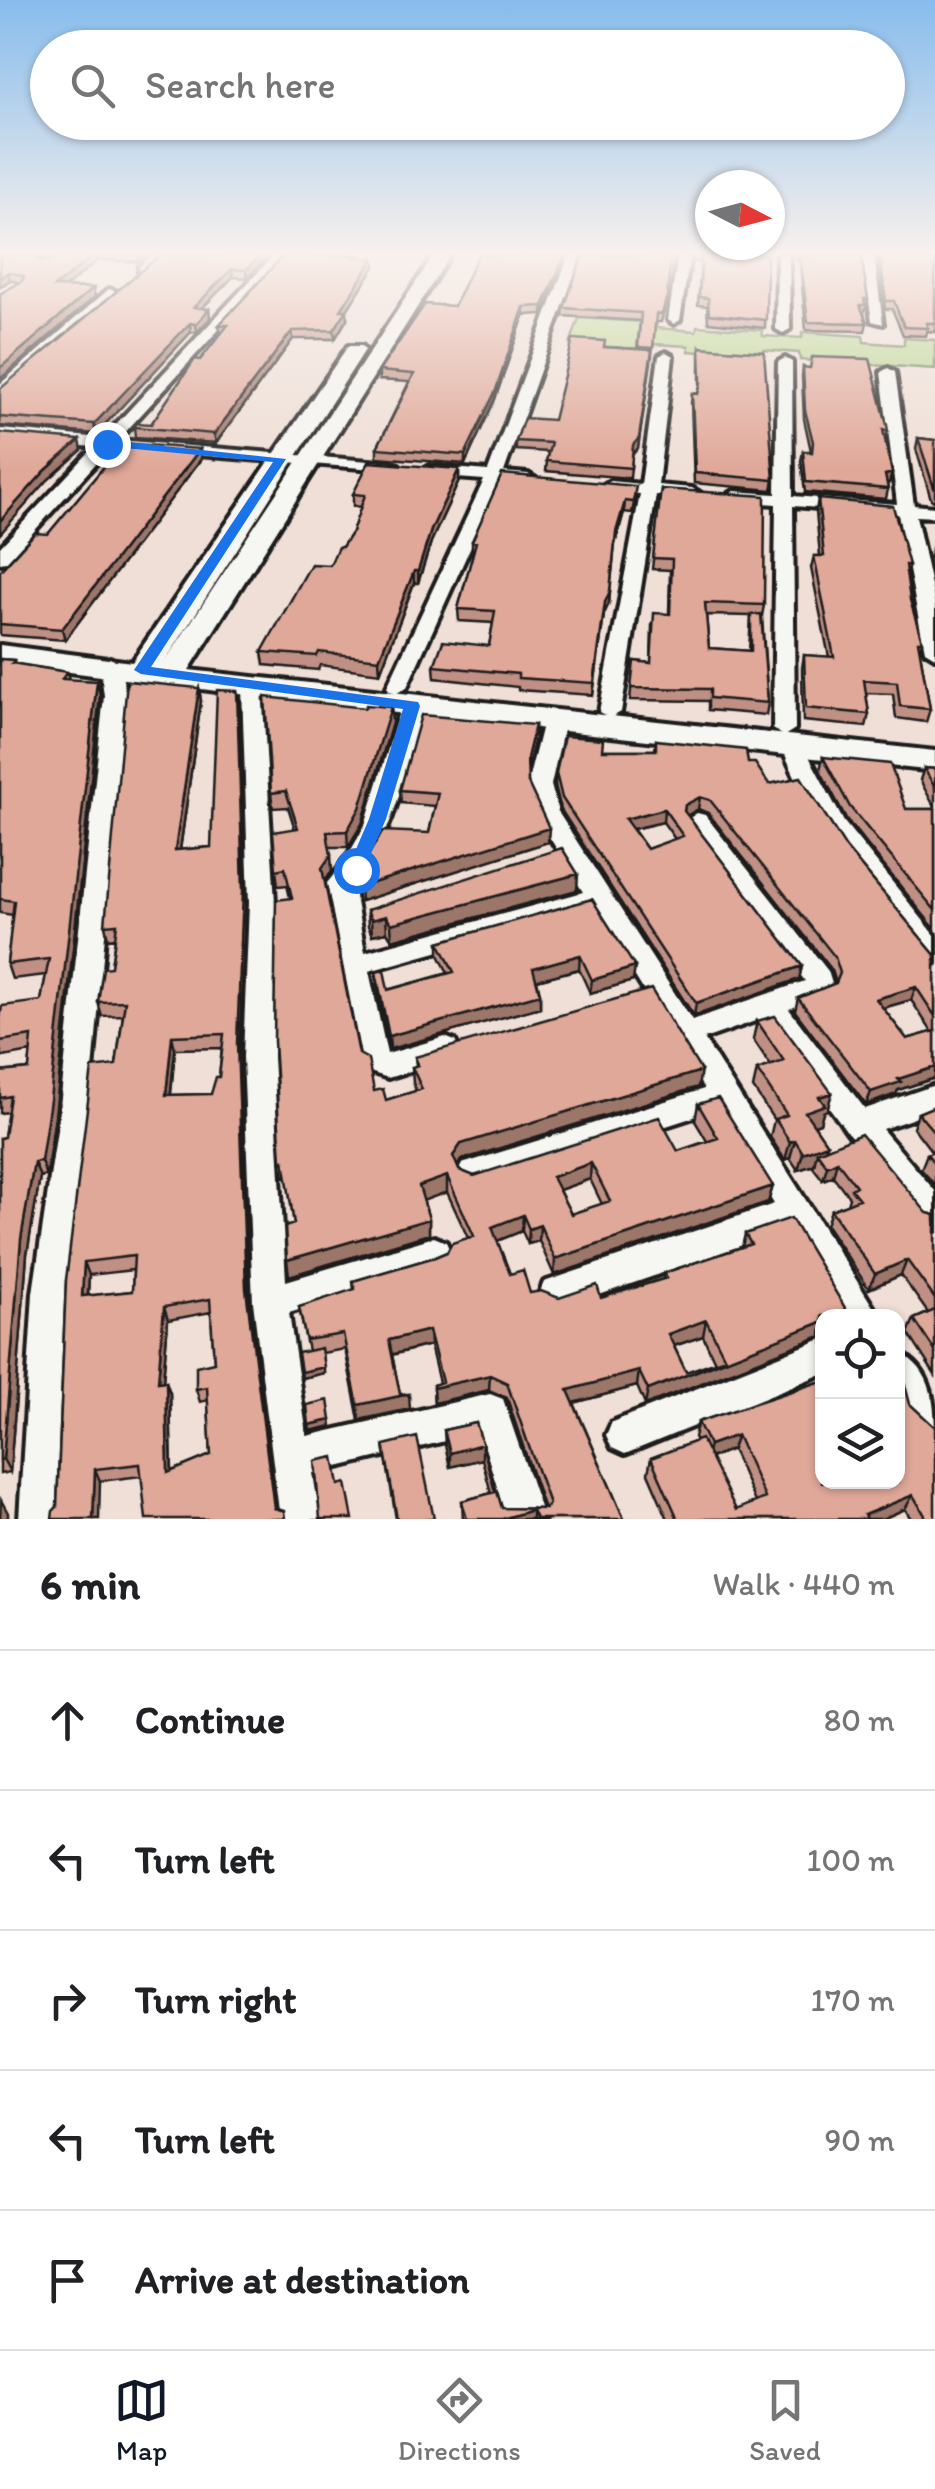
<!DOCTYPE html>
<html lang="en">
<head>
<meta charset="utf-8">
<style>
	body { margin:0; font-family:Itim,sans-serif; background:#f2f2f2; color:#202124 }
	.controls { position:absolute; right:30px; bottom:30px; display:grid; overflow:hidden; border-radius:20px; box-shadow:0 2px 8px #0004 }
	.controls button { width:90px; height:90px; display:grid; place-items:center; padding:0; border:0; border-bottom:2px solid #e0e0e0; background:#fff; color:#202124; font:50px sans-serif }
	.compass { position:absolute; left:695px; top:170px; width:90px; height:90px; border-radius:50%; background:#fff; box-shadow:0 2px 8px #0004; rotate:96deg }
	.stop { position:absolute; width:30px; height:30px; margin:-22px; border:8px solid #1a73e8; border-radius:50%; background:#fff }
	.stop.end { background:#1a73e8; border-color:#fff; box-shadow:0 2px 10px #0008 }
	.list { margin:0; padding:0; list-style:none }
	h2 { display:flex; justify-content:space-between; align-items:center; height:130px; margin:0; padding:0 40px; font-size:42px }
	h2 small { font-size:32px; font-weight:400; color:#757577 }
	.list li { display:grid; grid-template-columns:65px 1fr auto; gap:30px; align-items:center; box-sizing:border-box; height:140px; padding:0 40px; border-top:2px solid #e0e0e0 }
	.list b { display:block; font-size:38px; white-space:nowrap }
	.list em { font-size:32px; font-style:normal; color:#757577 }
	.icon { flex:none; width:55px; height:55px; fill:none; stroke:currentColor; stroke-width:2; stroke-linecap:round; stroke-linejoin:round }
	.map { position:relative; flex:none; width:935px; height:1519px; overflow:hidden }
	.search { position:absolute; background:#fff; box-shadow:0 2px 8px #0004; left:30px; right:30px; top:30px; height:110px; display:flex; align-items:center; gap:25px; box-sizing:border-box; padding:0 35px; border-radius:55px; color:#757577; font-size:38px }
	.sheet { height:830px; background:#fff }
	nav { display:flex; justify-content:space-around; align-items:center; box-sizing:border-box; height:140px; border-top:2px solid #e0e0e0; background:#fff; font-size:28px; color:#757577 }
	nav a { display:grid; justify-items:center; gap:5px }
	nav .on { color:#111827 }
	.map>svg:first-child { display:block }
	.green { fill:#b8d68e; stroke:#6a7955; stroke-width:2.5 }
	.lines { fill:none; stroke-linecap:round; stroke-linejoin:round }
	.street-casing { stroke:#1c1c1c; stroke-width:8 }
	.secondary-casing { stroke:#1c1c1c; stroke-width:8 }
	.street { fill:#f6f6f2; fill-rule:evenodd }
	.secondary { fill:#f6f6f2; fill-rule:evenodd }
	.wall { fill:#c19084; stroke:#1c1c1c; stroke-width:2.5; fill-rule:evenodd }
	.shaded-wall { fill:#9d766b; stroke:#1c1c1c; stroke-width:2.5 }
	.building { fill:#e0a899; stroke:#1c1c1c; stroke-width:2.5; fill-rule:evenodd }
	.route { fill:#1a73e8 }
</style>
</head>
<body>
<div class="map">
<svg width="935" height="1519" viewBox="0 0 935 1519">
	<rect width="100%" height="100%" fill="#efdfd7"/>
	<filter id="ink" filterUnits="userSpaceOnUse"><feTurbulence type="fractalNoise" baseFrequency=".01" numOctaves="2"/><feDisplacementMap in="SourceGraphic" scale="20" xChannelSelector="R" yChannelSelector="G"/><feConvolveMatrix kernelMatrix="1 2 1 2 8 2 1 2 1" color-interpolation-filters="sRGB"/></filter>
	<g filter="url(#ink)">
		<path class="green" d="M579,318L657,323L656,328L696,331L697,326L762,330L763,336L802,338V332L863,336L864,342L904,345V338L935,340V369L800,360L799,353L764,350L763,357L689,351V346L654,344L652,350L570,344Z"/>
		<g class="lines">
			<g class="street-casing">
				<path id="street" d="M50,255H64L50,266H42V262Z
					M152,255H165L147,271H139V267Z
					M274,255H287L118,440L393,463L399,465V471L110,448L6,562L0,563V547L94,447L0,439V429L103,438Z
					M569,255H581L504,472L528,474L536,479L528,484L500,482L407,687L397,693L390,691L387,687L484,480L430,476L422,471L430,466L488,471Z
					M678,255H690L680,320L674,324L668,320Z
					M777,255H789L790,329L783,333L776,329Z
					M862,255H874L883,324L872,321Z
					M109,289L119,292L0,395V384Z
					M666,352L673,356L658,485L692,488L700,493L692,498L656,495L621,712L610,718L599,712L640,494L610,491L602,486L610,481L641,484L659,356Z
					M785,358L792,362L793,496L897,504L881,372L888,368L895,372L914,505L935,507V517L916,516L935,604V657L925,651L898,514L793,506L795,729L784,736L773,729L776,504L734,501L726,496L734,491L776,494L778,362Z
					M110,658L120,664L126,696L89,1116L67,1293L59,1519H19L33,1293L59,1116L104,696L100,664Z
					M252,681L262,687L275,903L273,1057L286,1281L434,1237L446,1242L451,1253L446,1264L434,1269L289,1313L307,1436L490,1394L503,1399L544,1519H504L478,1433L313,1473L320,1519H280L253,1302L243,1057L249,903L242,687Z
					M412,700L423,706C406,767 396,836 353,885L365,952L583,892L534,812L527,785L543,721L554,714L565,721L551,785L558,812L692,1020L805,981L685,821L697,813L705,815L828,971L833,987L829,994L789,1009L865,1109L935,1085V1111L882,1129L935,1191V1230L924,1225L848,1133L764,1018L704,1039L879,1316H843L789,1229L556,1310L544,1306L539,1294L544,1282L774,1204L716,1110L473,1188L462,1184L457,1174L462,1164L704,1089L593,908L369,971L387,1054L445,1037L455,1041L459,1049L455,1057L388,1078L364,1070L327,883L345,861L365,825L401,706Z
					M793,740L804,747L844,822L935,935V963L926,960C871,893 814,828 782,747Z
					M822,1339V1374L625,1454L612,1448L606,1435L612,1422Z
					M898,1352C935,1369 935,1407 935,1443C897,1427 896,1387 898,1352Z"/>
			</g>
			<g class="secondary-casing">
				<path id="secondary" d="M434,255H450L189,670L935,751V771L341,707L0,663V645L132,662L348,346H362L365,350L162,666Z"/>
			</g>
			<use href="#street" class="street"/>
			<use href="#secondary" class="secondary"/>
		</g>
		<path class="wall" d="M0,255H45L40,261H51L58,255H147L139,262L98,260L65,287L93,288L95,297L0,379V294L20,283L10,280L0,287Z
			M160,255H269L247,278L233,277L202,308L209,309L210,318L197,332H191L96,434L0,426V389Z
			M284,255H360L358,257L375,266L347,310V319L335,339H293L216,443L135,437L134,427L151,424L221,334L219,325Z
			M478,255H567L543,314L524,315L495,399L465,464L377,457V448L409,382L379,380V371L454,306Z
			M693,255H767L765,328L708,322L707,306L698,305L701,262H693Z
			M793,255H861L868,300L864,313L867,323L865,331L806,330L800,264Z
			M878,255H935V332L927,331L926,336L903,335L892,309H885Z
			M670,261L666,304L661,322H655L652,356L638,448L632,455L630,478L546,471L548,452L516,450V441L553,420L605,347L637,349L640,321L563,316L564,308Z
			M700,347L774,480L772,490L694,483L691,403L692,393L698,394L700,386Z
			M803,367L888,431L885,440L892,473L889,483L887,484L888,489L886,499L805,492L801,461L803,451H811L804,419L802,376Z
			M918,438L935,440V502L931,499L916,449Z
			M113,451L201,459L65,640L0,635V571L48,534L114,455Z
			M459,469V481L431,542L418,583H414L380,673L320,665L318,670L264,665L262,652L330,565L352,532L361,507L353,506V494Z
			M661,489L764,605L762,616L768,703L766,715L708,710V701L630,700L634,661L651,663L652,625L669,614L670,570L652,569ZM706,615L751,616L749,651L709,648Z
			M635,498L632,513L624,512L615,544L609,603L604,614L593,695L518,690V687L435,678L434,666L489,646L493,623L459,621L458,609L473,553H472V541Z
			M818,499L909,565L906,574L910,600L922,641L920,652L930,709L926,722L896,718L893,694L866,693L869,714L866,727L803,721L802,668L804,655L829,657L811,568L814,556H820L816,511Z
			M933,545L935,546V572L930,557Z
			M0,659L14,660L15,664L67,672L69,679L100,695L55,1116L46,1176L40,1177L27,1254L10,1472L0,1474V1138L4,1137L8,1112L0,1113V1072L29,1069L31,1052L3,1057L0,1049V1019L41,1001L46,975L12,979L7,964L13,915L0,913Z
			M199,688L201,701L180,850L211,847L239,704L245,903L239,1057L249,1302L275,1508L141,1476L100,1481L57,1507L66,1280L116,1065L123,1015L102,1016L98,1002L111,967L115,938L108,939L105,925ZM222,1048L219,1077L211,1094L171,1095L175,1049ZM133,1270L132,1291L88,1296L89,1275ZM211,1312L214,1362L196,1389L200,1402L208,1400L211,1455L172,1471L170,1393L163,1381L168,1320Z
			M391,707L392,723L362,824L348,847H329L332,871L325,882L359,1054L374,1091L386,1100L416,1091L413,1083L412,1067L416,1066L415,1057L698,1087L461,1160L457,1166L459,1170L474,1176L678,1151L707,1141L695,1121L698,1104L773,1186L768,1202L554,1275L539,1241L528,1244L522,1231L497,1241L510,1274L530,1293L559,1298H601L663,1279L664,1273L742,1247L745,1234L822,1316V1337L821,1336L645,1405L637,1386L574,1403L624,1519H463L462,1501L491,1493L482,1459L450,1467L445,1445L444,1430L476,1423L502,1508L544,1509L507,1398L489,1390L434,1403L433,1385L439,1383L430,1345L392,1355L400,1394L410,1409L359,1420L345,1349L322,1353L324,1373L302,1378L308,1351L299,1307L354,1290L353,1281L435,1257L447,1252L468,1238L447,1192L423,1200L429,1219V1234L289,1276L287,1260L294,1224L287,1176L284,1177L281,1161L290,898L287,885L278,886L276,870L295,829L288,807L273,808L271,793L365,708ZM590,1179L602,1204L571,1214L559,1190ZM703,1336L715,1362L686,1372L674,1346Z
			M535,725V738L528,768V783L548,842L361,901L429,833L435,806L401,803L400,790Z
			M656,740L748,763L769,784L846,848L935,955V1078L898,1090L896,1094L866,1105L795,1011L798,998L836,983L832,970L708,813L698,809L687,815L802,966L799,979L694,1016L561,810L555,785L556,773L602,750H655ZM663,822L675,839L647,849L633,829ZM911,1000L932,1032L907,1039L883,1008Z
			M823,757L906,809H935V929L847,820L820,770Z
			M924,768L935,769V808L920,780Z
			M577,890L392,940L387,932L372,935L368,926L367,910Z
			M592,899L633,981L590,993L579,969L537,980L540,994V1007L390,1049L377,985L376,972L388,990L448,973L439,955V942Z
			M757,1021L832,1093L827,1110L823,1112L820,1123L814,1125L827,1144L826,1149L927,1213L935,1215V1375L908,1333L914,1319L928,1313L901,1275L869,1289L826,1225L831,1210L847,1204L849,1197L833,1176L823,1180L813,1167L814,1165L798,1170L790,1158L785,1160L770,1137L774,1120L753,1088L757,1070L771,1066L753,1039Z
			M935,1106V1185L921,1169L927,1154L932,1152L913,1127L918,1113Z
			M898,1364L935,1519H911L905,1509L882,1519H668L648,1473L651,1458L696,1441L694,1437L698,1422L819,1382L822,1482ZM732,1449L755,1502L736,1510L710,1458Z
			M384,1445L434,1519H396Z"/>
		<path class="shaded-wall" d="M94,255H97L98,260L56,295L54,287Z
			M138,255H147L139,262Z
			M261,255H269L247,278L246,270Z
			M565,255H567L543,314V306Z
			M374,258L375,266L347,310V319L335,339L334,330L341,310Z
			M232,269L233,277L195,315L194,307Z
			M8,272L10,280L0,287V278Z
			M93,288L95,297L0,379V368Z
			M524,307V315L495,399L465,464V455Z
			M209,309L210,318L197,332L196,324Z
			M190,323L191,332L96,434L94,424Z
			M292,331L293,339L216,443L214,434Z
			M652,350L638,448L632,455L633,445Z
			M80,440L82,450L48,480L0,534V521L45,471Z
			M200,449L201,459L65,640L62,629Z
			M459,469V481L431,542L418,583V571L431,530Z
			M892,473L889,483L883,485L885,475Z
			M625,501L624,512L615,544L616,532Z
			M414,571V583L380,673L379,659Z
			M610,591L609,603L604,614L593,695L605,602Z
			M97,681L100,695L55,1116L46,1176L41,1161Z
			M199,688L201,701L178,864L175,850Z
			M237,691L239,704L245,903L239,1057L249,1302L276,1519L246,1289L237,1044Z
			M391,707L392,723L362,824L348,847L347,831Z
			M535,725V738L527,771V758Z
			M700,797L698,809L683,818L685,805Z
			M664,809L663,822L624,831L625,819Z
			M549,828L548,842L361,901L360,887Z
			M331,855L332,871L323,884L322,868Z
			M578,874L577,890L392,940L391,924Z
			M386,916L387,932L372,935L371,920Z
			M580,955L579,969L533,981V968Z
			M802,966L799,979L694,1016L696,1003Z
			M635,967L633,981L590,993L592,980Z
			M916,987L911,1000L872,1011L876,999Z
			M540,994V1007L390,1049L389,1036Z
			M172,1036L175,1049L169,1109L166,1095Z
			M935,1067V1078L898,1090L896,1094L866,1105L871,1092L898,1079Z
			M701,1071L698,1087L461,1160L454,1172L453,1156L461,1144Z
			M832,1093L827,1110L823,1112L820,1123L800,1130L805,1112L819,1097Z
			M795,1140L790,1158L785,1160L790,1142Z
			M827,1144L823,1159L817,1152L814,1165L798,1170L803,1153Z
			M284,1160L287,1176L284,1177L281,1161Z
			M837,1161L833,1176L823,1180L827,1166Z
			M34,1162L40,1177L27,1254L10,1472L3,1459L21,1239Z
			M591,1163L590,1179L551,1193L552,1177Z
			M447,1176V1192L420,1202L419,1186Z
			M773,1186L768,1202L554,1275L555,1259Z
			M523,1215L522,1231L492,1243V1227Z
			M429,1219V1234L289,1276L287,1260Z
			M540,1225L539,1241L528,1244L529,1229Z
			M907,1260L901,1275L869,1289L875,1274Z
			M84,1262L89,1275L87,1310L82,1296Z
			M164,1307L168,1320L162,1394L158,1382Z
			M706,1320L703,1336L665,1349L668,1334Z
			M822,1322L821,1336L645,1405L648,1390Z
			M429,1330L430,1345L390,1355L389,1340Z
			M324,1367V1373L302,1378L301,1372Z
			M639,1371L637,1386L566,1405L568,1390Z
			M490,1375L489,1390L434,1403L433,1388Z
			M166,1381L170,1393L172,1485L168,1473Z
			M409,1394L410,1409L359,1420L358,1405Z
			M331,1420L332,1426L310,1431L309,1425Z
			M737,1435L732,1449L705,1460L709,1445Z
			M482,1444V1459L450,1467V1453Z
			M95,1469L100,1481L99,1519H93Z
			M913,1495L905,1509L882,1519H862L864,1515Z
			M1,1500L8,1513V1519H0Z
			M532,1510V1519H502Z"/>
		<path class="building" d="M0,255H38V261H51L58,255H94L54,287L93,288L0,368V294L22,281L24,276L8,272L0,278Z
			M160,255H261L246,270L232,269L194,307L209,309L196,324L190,323L94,424L0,417V389Z
			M284,255H353L352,257L374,258L341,310H347L334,330L292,331L214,434L134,427L137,423L151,424L195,359L200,360L228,325H219Z
			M478,255H565L543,306L524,307L496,390L465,455L377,448L414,374L379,371L425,304L454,306Z
			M583,255H671L667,296L662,314H656L653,348L638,347L641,313L564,308Z
			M702,255H767L766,320L709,314L708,298L699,297Z
			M800,255H861L868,300L864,299L865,305H860L867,323L808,322Z
			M880,255H935V323H926L928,328L904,327L894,301H886Z
			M573,339L605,341L604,347L652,350L639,438L633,445L631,468L546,461L551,443L516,441L524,418L553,420Z
			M700,347L764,352L774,480L695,473L692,393L698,394L701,382Z
			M812,357L870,359L887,425L888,431L883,430L892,473L885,475L888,489L806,482L803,451L812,452L813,442L805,410L803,367L810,368Z
			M0,433L80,440L45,471L0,521Z
			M918,438L935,440V489L934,488Z
			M120,443L200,449L62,629L0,624V571L35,533L48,534L117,451H113Z
			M369,462L459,469L431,530L418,571H414L379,659L319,652L317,656L262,652L311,564L330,565L338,547H342L352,532L365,495L353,494Z
			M502,474L636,486L633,502L625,501L616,532L610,591L605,602L594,683L518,678V674L434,666L443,641L489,646L495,611L458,609L476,542L472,541Z
			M661,489L765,496L764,605L705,603L709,648L751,651V615L761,614L768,703L710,698V689L631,688L634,661L651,663L654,613L670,614L672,559L653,558Z
			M818,499L893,506L909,565H905L910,600L922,641H918L930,709L900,706L897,682L864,680L869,714L806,708L804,655L834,657L814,556H824Z
			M0,659L14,660L12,663L67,672L62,679L97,681L50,1100L41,1161L34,1162L21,1239L3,1459L0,1460V1138L4,1137L10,1096L0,1098V1072L29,1069L32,1036L0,1041V1019L2,1006L41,1001L49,959L7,964L14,901L0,899Z
			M127,681L199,688L175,850L211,847L217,690L237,691L243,890L237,1044L246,1289L274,1508L284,1511L285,1519H146L140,1464L95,1469L93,1519H52L53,1511L57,1507L66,1280L92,1068L116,1065L125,1001L98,1002L103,968L111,967L117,924L105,925ZM224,1034L219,1077H216L211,1094L166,1095L172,1036ZM134,1256L132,1291L82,1296L84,1262ZM210,1299L214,1362L196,1366V1389L207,1387L211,1455L168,1473L166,1381L158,1382L164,1307Z
			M265,697L365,708L366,705L391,707L360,808L347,831L327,832L331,855L322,868L359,1054L368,1059L374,1091L383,1089L386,1100L422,1089L412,1067L418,1065L415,1057L651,989L701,1071L461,1144L453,1156L459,1170L474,1176L659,1117L678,1151L718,1138L698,1104L718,1098L773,1186L555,1259L540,1225L529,1229L523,1215L492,1227L510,1274L523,1270L530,1293L541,1291L559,1298L597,1285L601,1298L667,1278L664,1273L751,1244L745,1234L791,1218L850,1316H822V1322L648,1390L639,1371L568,1390L624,1519H536L532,1510L502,1519H467L462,1501L495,1492L482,1444L450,1453L444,1430L476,1423L502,1508L545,1509L549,1504L507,1383L490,1375L433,1388V1385L442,1382L429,1330L389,1340L400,1394H409L358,1405L343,1334L306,1340L299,1307L355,1289L353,1281L435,1257L447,1252L452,1243L474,1236L447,1176L419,1186L429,1219L287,1260L285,1227L294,1224L284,1160L281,1161L274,1041L276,900L292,898L285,868L276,870L273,832L298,828L286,791L271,793ZM591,1163L610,1201L571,1214L552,1177ZM706,1320L725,1358L686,1372L668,1334Z
			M421,715L535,725L527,758L528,783L549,828L360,887L365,860L383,831L429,833L438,793L400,790Z
			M564,736L603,739L602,750H656V740L746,750L748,763H755L769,784L801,777L846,848L935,955V1016L916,987L876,999L907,1039L935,1031V1067L898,1079L901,1082L871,1092L798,998L836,983L840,973L835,957L710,800L700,797L685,805L684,811L802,966L696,1003L562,798L556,773ZM664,809L683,836L647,849L625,819Z
			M823,757L890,764L906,809H935V910L850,807Z
			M924,768L935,769V788Z
			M562,848L578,874L391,924L386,916L371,920L367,910Z
			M592,899L635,967L592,980L580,955L533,968L540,994L389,1036L376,972L384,970L388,990L454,972L439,942Z
			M775,1016L832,1093L819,1097L825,1105L805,1112L827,1144L803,1153L795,1140L790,1142L775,1119L787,1115L757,1070L784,1061L757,1021Z
			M935,1106V1133L918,1113Z
			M861,1134L927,1213L935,1215V1299L907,1260L875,1274L831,1210L859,1199L851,1189L856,1186L837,1161L827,1166L817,1152Z
			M935,1150V1164L927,1154Z
			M935,1310V1351L914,1319Z
			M321,1348L324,1367L301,1372L298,1353Z
			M898,1364L901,1370L910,1404L935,1427V1519H927L913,1495L864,1515L866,1519H678L651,1458L701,1439L736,1510L765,1498L737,1435L709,1445L698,1422L819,1382L822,1387V1482H898Z
			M328,1400L331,1420L309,1425L307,1405Z
			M417,1437L434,1519H397L384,1445Z
			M334,1457L339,1485L346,1483L353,1519H320L315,1461Z"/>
	</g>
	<linearGradient id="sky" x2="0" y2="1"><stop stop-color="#87bcec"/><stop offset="0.54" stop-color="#f8f1ed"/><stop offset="1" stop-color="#f8f1ed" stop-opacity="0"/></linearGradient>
	<rect width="935" height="468" fill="url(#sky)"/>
	<path class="route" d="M107,440L286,459L151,667L418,702L420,706L386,819L362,874L356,876L347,870L369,819L403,709L141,674L134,670L273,462L103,446Z"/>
</svg>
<div class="controls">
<button><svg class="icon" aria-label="locate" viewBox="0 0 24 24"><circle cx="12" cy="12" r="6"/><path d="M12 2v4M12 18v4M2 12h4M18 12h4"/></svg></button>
<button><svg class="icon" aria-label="layers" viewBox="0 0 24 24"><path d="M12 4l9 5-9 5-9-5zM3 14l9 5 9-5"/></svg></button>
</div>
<svg class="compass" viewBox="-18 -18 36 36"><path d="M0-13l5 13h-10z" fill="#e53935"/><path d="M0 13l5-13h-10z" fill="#757577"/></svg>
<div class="stop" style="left:356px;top:870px"></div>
<div class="stop end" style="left:107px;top:444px"></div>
<div class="search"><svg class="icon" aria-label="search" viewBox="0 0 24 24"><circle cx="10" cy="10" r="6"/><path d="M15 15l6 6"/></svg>Search here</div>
</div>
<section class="sheet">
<h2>6 min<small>Walk · 440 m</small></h2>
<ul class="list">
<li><svg class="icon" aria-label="ahead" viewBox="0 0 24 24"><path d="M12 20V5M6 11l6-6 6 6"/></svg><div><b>Continue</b></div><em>80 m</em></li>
<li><svg class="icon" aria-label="left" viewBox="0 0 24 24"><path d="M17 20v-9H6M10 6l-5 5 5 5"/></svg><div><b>Turn left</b></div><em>100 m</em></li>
<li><svg class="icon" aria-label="right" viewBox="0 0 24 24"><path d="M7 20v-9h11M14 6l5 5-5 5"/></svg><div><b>Turn right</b></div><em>170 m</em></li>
<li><svg class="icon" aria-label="left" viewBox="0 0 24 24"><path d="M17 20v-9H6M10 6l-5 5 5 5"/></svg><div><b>Turn left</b></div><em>90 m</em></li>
<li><svg class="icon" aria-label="arrive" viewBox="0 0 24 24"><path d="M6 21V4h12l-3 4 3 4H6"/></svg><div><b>Arrive at destination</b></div></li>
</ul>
</section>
<nav>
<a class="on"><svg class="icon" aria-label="map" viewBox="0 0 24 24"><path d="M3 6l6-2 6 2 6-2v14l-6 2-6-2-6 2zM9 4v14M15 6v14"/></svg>Map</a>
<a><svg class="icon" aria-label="directions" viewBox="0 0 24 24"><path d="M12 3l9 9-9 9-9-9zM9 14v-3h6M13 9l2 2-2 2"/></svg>Directions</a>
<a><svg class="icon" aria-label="saved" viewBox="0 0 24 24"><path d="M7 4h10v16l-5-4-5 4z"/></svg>Saved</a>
</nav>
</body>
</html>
